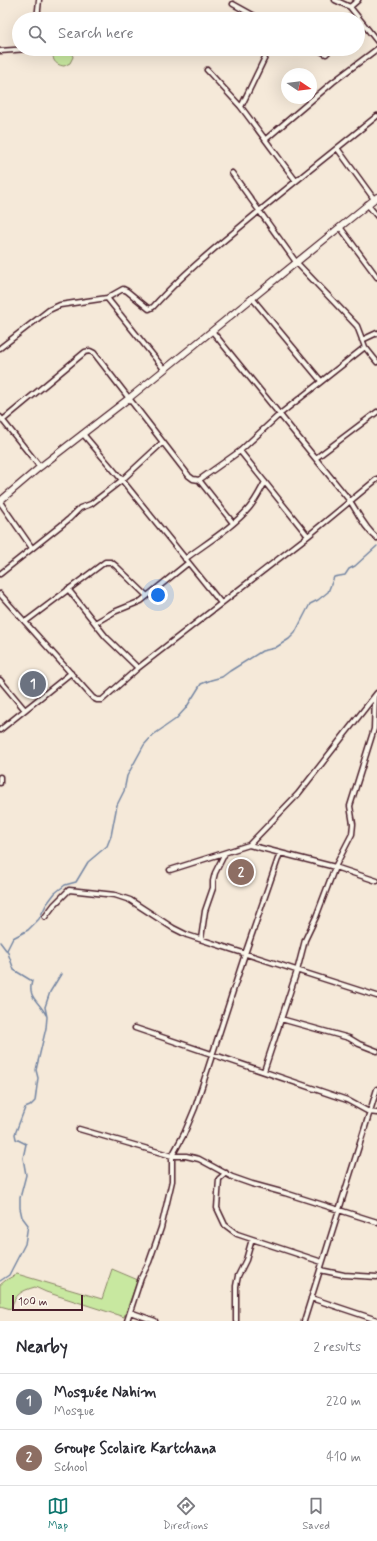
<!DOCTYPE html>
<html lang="en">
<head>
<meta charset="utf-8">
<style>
	body { margin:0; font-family:Mynerve,sans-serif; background:#f7f7f7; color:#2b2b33 }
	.compass { position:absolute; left:281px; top:68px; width:36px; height:36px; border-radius:50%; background:#fff; box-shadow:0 4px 16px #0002; rotate:103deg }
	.scale { position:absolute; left:12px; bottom:10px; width:71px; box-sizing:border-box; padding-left:4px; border:2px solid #4a1f2b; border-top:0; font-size:11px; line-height:14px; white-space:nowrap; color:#4a1f2b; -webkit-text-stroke:3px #fbf7ec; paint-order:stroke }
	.you { position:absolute; left:158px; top:595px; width:14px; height:14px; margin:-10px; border:3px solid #fff; border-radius:50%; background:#1a73e8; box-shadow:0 0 0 6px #1a73e833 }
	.badge { display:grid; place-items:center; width:26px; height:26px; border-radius:50%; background:#0f766e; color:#fff; font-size:13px; font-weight:700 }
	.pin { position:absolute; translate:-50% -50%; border:2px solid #fff; box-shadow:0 1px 4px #0006 }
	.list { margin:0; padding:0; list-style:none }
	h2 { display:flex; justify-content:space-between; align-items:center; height:52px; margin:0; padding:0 16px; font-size:17px }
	h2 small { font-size:13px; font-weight:400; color:#7c7c81 }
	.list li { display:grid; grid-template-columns:26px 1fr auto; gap:12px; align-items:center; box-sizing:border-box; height:56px; padding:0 16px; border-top:1px solid #e1e1e2 }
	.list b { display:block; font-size:15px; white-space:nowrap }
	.list p { margin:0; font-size:13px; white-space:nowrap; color:#7c7c81 }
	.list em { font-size:13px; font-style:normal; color:#7c7c81 }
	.icon { flex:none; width:22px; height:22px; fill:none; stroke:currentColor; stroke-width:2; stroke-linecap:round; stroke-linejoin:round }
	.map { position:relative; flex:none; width:377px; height:1321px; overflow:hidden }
	.search { position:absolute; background:#fff; box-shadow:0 4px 16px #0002; left:12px; right:12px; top:12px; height:44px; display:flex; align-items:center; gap:10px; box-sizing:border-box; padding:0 14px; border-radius:22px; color:#7c7c81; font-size:15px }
	.sheet { height:164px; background:#fff }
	nav { display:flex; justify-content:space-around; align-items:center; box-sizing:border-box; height:56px; border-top:1px solid #e1e1e2; background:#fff; font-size:11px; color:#7c7c81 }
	nav a { display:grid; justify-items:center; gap:2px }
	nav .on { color:#0f766e }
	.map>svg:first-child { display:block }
	.green { fill:#c8e8a0; stroke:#898466 }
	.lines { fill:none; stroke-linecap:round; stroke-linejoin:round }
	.stream { stroke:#7687a3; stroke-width:1.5 }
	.minor-casing { stroke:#4a1f2b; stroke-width:7 }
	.tertiary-casing { stroke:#4a1f2b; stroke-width:8 }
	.minor { stroke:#fbf7ec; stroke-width:4 }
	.tertiary { stroke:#fbf7ec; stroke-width:5.5 }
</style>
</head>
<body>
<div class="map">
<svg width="377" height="1321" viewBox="0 0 377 1321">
	<rect width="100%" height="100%" fill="#f5e9d9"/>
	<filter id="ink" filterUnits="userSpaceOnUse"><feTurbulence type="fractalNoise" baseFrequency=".025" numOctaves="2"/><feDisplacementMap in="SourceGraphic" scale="8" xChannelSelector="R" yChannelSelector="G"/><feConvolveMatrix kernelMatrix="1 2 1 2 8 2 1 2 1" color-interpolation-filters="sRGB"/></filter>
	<g filter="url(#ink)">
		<path class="green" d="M56,49H71L73,57L70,63L64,66C54,65 50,57 56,49Z
			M112,1269L138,1280L124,1317L46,1292L35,1287C21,1291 15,1294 11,1309L0,1306V1285L6,1280L17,1274L102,1299Z"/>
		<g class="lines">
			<path class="stream" d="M0,942L6,950
				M46,1015C39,1001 27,998 32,981L14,970L7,950L13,938L28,930L39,919L46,905L55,893L65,885L76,882L88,862L107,846L111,836L117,805L124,791L127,776L144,745L153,735L176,719L186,708L201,684L211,680L222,677L230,671L262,651L275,648L289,639L295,633L310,604L318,600L328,592L334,577L345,575L349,569L355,566L377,546
				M0,1281L9,1275L25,1244L28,1225L22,1217L20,1208V1198L26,1175L23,1158L26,1144L16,1139L15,1134L25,1108L30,1106L35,1101L38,1078L36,1070L46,1028L47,1017L45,1007L50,992L61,974"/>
			<g class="minor-casing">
				<path id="minor" d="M335,0L350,7L377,41
					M233,4L260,19
					M350,7L358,0
					M37,19L39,0
					M317,49L326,54L331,49
					M0,51L28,49
					M207,70L241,107L296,181
					M241,107L269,49
					M266,139L333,82L377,49
					M337,148L374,199
					M232,173L296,262L357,326L365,347L377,362
					M367,204L377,216
					M340,227L377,277
					M107,298L164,369
					M252,298L321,381
					M212,331L350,501C358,513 365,529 377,538
					M362,340L377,333
					M0,348L49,310L60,305L107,298L123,289L127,291L149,309L153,307C177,280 205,256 233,233C280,193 329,155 377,116
					M0,417L40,467
					M3,420L85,352L90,351L94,353L189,476L193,479L199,480L233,523
					M83,434L122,480L221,603
					M240,451L308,536
					M316,458L377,412
					M199,480L240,451L280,414L365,347
					M0,502L32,548
					M185,559C205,544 233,527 249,508C256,500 260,491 265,482
					M0,574L69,519L80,508L91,504L122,480L163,442
					M68,589L106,637L138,668
					M0,594L93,698L97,700H102L138,668L308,536L377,479
					M25,622L105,562H111L116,566L147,596
					M95,623L114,612L141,601L188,563
					M0,680L25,710
					M0,730L71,673
					M0,777V783
					M249,845L335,867L377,881
					M170,870L249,845L298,794L377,693
					M45,917L54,905L69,890L115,895L130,900L173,928L187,935L377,996
					M201,939L205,911L213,888V881L215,873L225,853
					M281,1019L349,1038L359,1044L377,1051
					M135,1028L347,1100L369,1112L377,1113
					M264,1071L297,971L305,940L316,917L335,867L352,834L353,824L350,806L374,729L375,696
					M79,1129L172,1156H186L199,1159L232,1177L252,1184L285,1193L377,1222
					M226,1173L219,1179L217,1208L225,1225L237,1234L252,1239L322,1262
					M320,1270L344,1275L377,1277
					M311,1298L377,1320
					M130,1312L155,1321
					M127,1321L141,1278L149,1262L161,1228L172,1181V1156L184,1134L195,1108L245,954L280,853
					M236,1321V1286L238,1276L246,1260L252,1239
					M304,1321L377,1089"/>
			</g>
			<g class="tertiary-casing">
				<path id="tertiary" d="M0,501L40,467L128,399L377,197"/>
			</g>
			<use href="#minor" class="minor"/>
			<use href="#tertiary" class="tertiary"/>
		</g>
	</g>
</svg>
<svg class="compass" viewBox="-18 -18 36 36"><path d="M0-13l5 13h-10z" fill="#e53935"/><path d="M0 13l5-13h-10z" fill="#7c7c81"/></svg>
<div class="scale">100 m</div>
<div class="you"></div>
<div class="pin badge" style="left:33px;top:684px;background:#6b7280">1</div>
<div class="pin badge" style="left:241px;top:872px;background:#8d6e63">2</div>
<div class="search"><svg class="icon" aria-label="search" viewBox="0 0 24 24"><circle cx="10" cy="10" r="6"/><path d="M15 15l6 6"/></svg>Search here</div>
</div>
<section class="sheet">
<h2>Nearby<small>2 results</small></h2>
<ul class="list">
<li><span class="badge" style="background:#6b7280">1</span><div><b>Mosquée Nahim</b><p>Mosque</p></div><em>220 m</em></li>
<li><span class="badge" style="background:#8d6e63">2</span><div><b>Groupe Scolaire Kartchana</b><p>School</p></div><em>410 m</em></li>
</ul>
</section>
<nav>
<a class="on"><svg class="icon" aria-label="map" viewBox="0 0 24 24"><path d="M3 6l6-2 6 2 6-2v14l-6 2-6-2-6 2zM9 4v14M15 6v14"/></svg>Map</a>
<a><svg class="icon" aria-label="directions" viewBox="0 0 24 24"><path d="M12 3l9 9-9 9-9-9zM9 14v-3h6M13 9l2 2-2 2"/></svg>Directions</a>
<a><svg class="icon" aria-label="saved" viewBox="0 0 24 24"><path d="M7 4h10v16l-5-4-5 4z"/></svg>Saved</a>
</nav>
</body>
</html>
